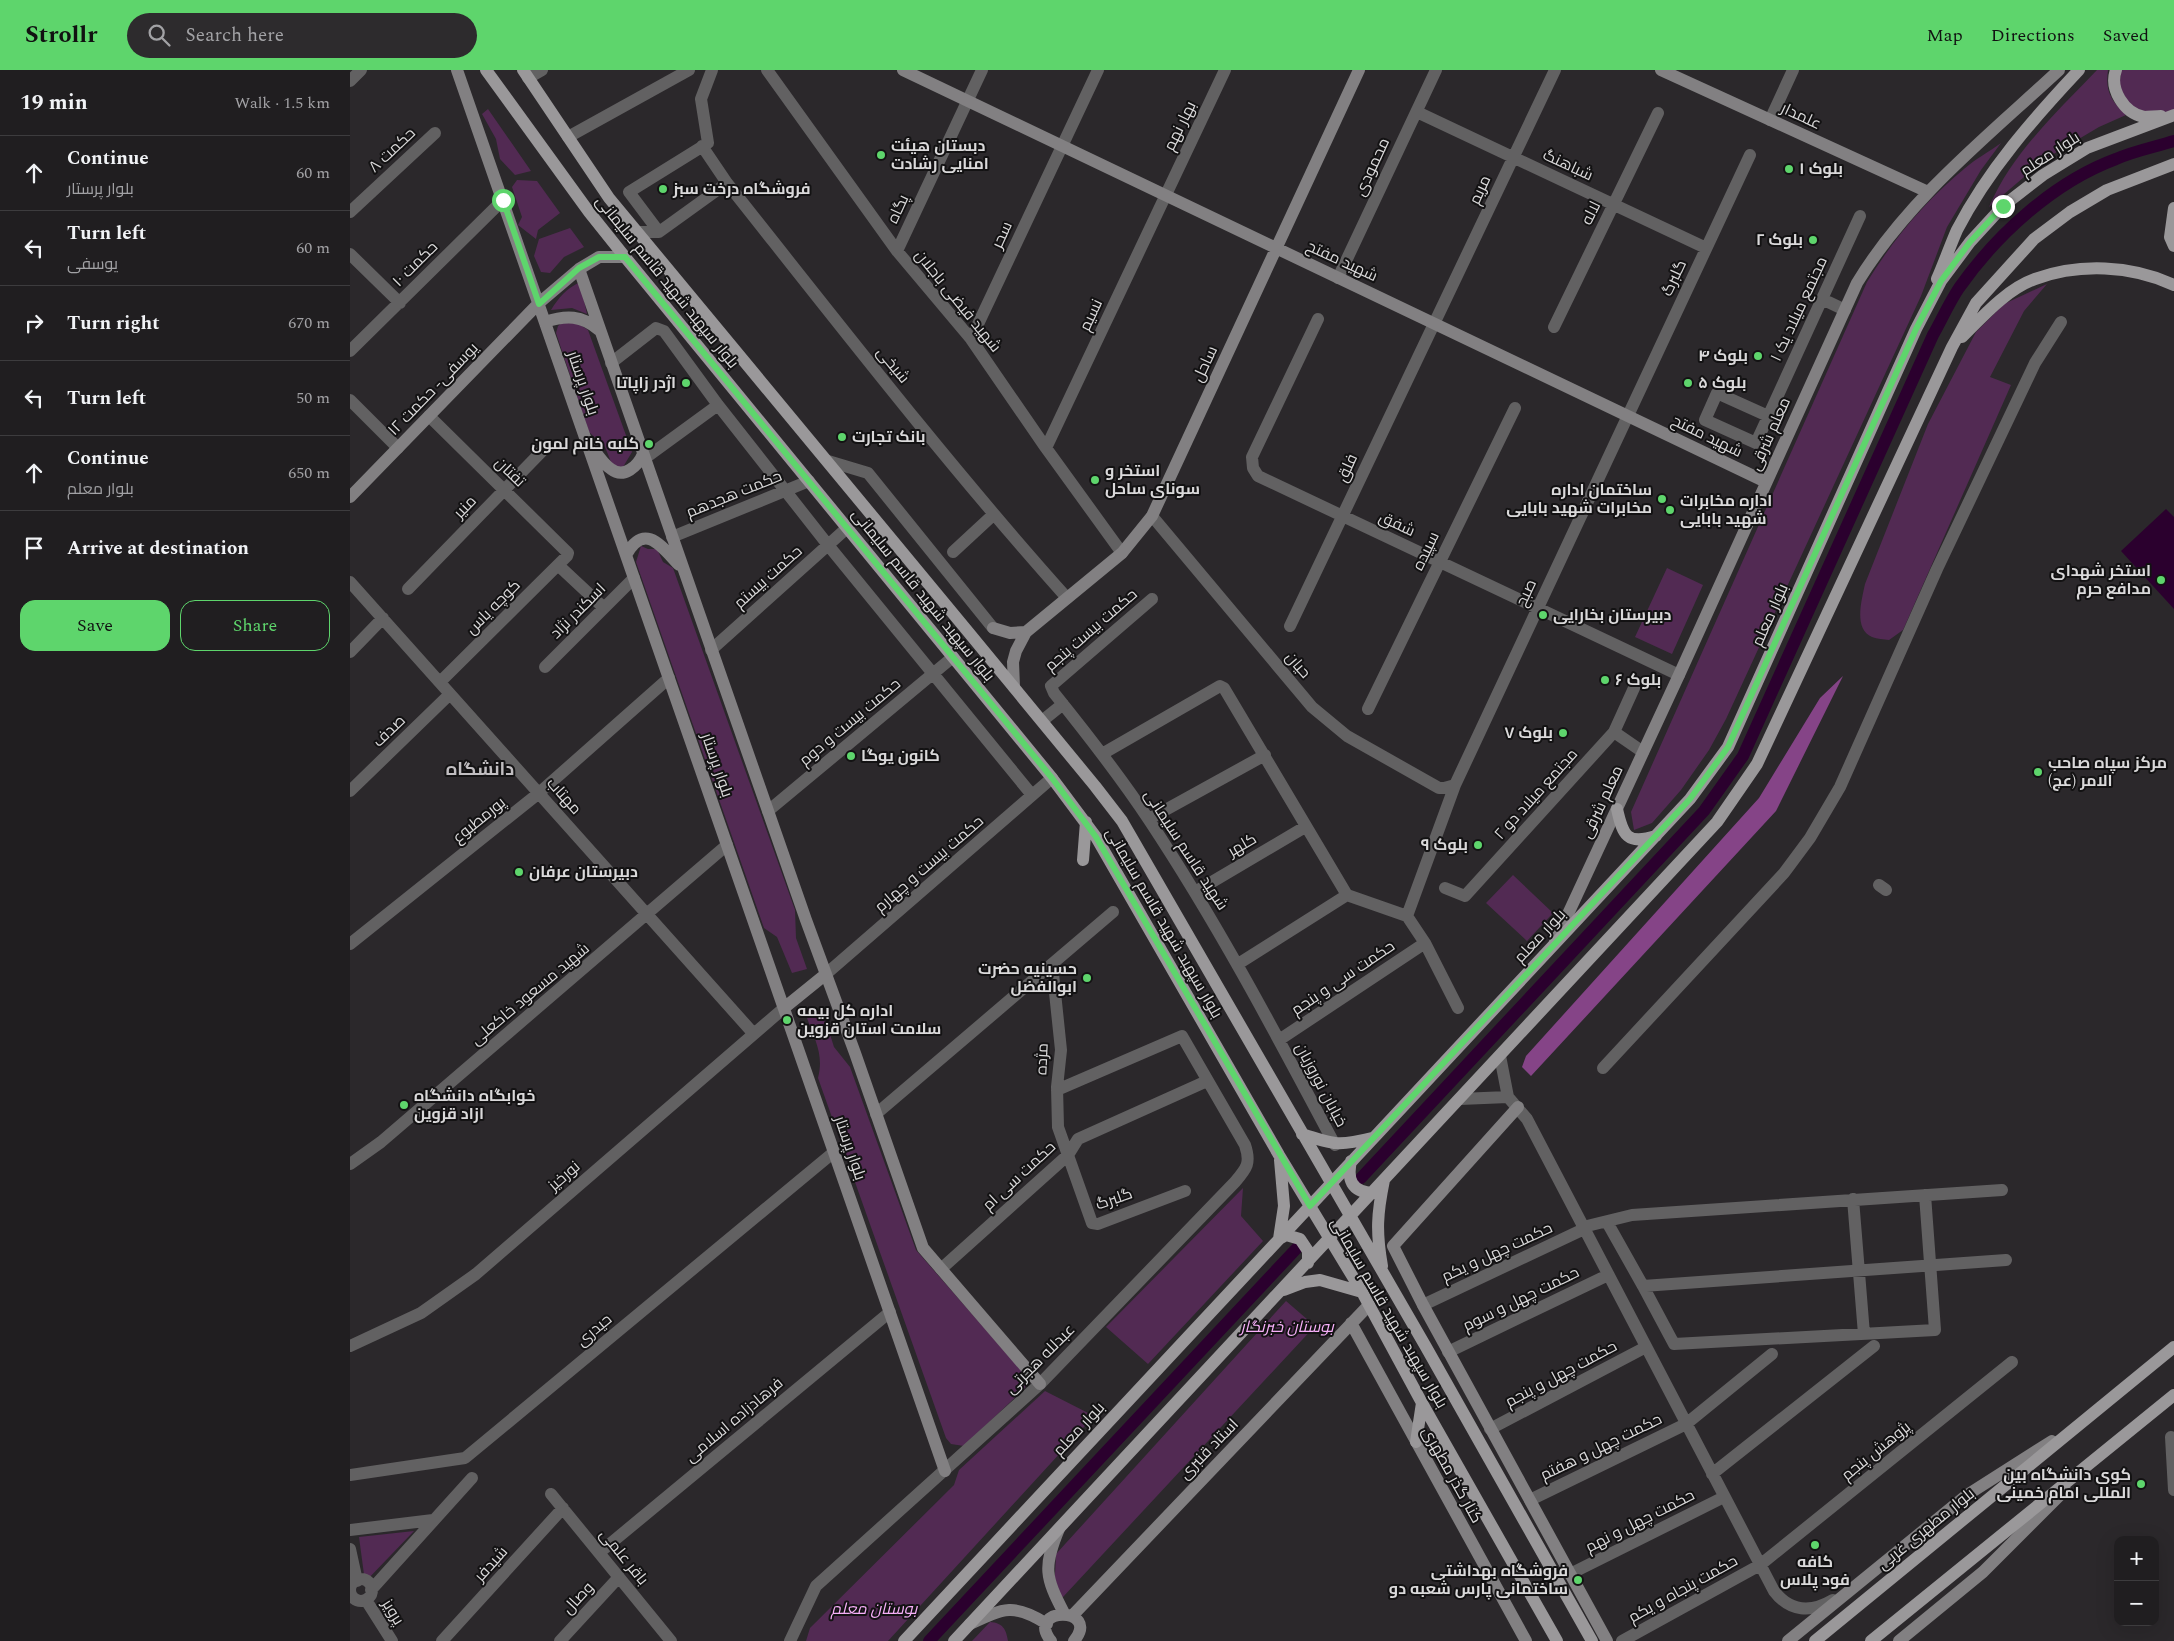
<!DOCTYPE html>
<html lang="en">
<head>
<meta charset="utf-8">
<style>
	body { margin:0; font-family:Spectral,Cairo,serif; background:#2d2b2d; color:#f1f3f6 }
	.controls { position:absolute; right:15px; bottom:15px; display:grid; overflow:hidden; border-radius:10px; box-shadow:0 5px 20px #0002 }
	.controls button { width:45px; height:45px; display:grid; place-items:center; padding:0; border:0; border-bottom:1px solid #3d3c3e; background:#201e20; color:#f1f3f6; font:25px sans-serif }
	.stop { position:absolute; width:15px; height:15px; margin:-11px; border:4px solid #5ed56c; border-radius:50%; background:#fff }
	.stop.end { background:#5ed56c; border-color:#fff; box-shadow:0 1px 5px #0008 }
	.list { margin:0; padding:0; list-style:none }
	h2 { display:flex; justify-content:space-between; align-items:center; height:65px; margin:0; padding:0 20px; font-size:21px }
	h2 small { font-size:16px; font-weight:400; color:#a2a2a5 }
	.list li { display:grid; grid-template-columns:32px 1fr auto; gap:15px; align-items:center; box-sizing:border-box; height:75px; padding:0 20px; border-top:1px solid #3d3c3e }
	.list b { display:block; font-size:19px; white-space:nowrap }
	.list p { margin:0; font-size:16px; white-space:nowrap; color:#a2a2a5 }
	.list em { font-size:16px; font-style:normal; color:#a2a2a5 }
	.actions { display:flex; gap:10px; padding:15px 20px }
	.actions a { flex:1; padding:11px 0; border:1px solid #5ed56c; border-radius:15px; text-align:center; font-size:18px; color:#5ed56c }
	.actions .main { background:#5ed56c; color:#111 }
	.icon { flex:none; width:28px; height:28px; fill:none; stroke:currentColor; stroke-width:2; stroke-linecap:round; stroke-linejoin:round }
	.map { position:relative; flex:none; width:1824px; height:1571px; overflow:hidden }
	header { display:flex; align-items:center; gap:30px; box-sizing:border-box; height:70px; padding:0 25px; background:#5ed56c; color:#111 }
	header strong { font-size:24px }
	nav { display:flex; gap:28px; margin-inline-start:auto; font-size:18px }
	.search { width:350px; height:45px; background:#2d2b2d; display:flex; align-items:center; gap:12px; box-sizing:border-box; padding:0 18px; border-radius:28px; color:#a2a2a5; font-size:19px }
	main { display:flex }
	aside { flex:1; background:#201e20 }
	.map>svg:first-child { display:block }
	.green { fill:#522a53 }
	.forest { fill:#854487 }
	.water { fill:#2b002e }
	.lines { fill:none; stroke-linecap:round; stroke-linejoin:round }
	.canal { stroke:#2b002e; stroke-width:12 }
	.street { stroke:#626162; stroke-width:12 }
	.secondary { stroke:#828082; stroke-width:12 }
	.primary { stroke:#9a989a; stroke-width:12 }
	.route { stroke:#5ed56c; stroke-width:6 }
	.poi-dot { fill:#5ed56c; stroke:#131213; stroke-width:2 }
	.labels { text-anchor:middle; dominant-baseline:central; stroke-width:4; stroke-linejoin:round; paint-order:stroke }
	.street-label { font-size:16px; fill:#dad9da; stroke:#131213 }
	.poi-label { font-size:16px; font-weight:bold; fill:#dad9da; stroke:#131213; text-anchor:start }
	.park-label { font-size:16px; font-style:italic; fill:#f8b0fa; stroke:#131213 }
	.neighbourhood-label { font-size:18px; font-weight:bold; fill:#c1bec1; stroke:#131213 }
</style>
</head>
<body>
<header>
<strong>Strollr</strong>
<div class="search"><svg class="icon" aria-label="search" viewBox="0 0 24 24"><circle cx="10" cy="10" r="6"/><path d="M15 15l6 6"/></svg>Search here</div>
<nav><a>Map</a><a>Directions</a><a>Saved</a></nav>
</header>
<main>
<aside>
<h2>19 min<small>Walk · 1.5 km</small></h2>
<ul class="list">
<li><svg class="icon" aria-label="ahead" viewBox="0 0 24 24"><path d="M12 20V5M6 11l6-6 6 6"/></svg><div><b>Continue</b><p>بلوار پرستار</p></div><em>60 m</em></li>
<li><svg class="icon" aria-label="left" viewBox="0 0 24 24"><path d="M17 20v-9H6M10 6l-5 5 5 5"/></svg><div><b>Turn left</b><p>یوسفی</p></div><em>60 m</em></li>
<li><svg class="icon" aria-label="right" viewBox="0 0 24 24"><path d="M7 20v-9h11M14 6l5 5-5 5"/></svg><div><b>Turn right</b></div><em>670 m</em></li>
<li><svg class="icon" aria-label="left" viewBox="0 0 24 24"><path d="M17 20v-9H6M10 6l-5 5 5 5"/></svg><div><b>Turn left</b></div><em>50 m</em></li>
<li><svg class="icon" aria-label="ahead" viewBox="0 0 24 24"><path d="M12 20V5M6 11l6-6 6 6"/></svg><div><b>Continue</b><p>بلوار معلم</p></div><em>650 m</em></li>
<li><svg class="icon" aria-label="arrive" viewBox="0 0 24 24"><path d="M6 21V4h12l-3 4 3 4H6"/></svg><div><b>Arrive at destination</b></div></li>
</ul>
<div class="actions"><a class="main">Save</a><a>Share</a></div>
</aside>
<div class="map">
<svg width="1824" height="1571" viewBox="0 0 1824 1571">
	<rect width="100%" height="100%" fill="#2b282b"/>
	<path class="green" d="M1747,0H1758C1755,22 1761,30 1776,45L1749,57L1695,89L1639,137C1662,83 1707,42 1747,0Z
		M1771,0H1824V41C1806,45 1775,43 1770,20C1769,14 1771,6 1771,0Z
		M138,39L181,101L165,105L150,89L146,69L132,44Z
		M1651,73L1631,100L1597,157L1571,226L1376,649L1359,680L1331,720L1302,753L1284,760L1281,742L1517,212C1542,171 1576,130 1614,99C1625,89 1639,82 1651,73Z
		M167,110L187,111L210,143L188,160L186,169L168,155L172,147L162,117Z
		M220,158L234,177L214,187L200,203L191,202L184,186L189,169Z
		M230,212L237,244L222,238L201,240C209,227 216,219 230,212Z
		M1697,214L1674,241L1640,307L1661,315L1553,560L1539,570C1534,569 1527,569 1522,567C1503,559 1512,529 1515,514L1578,354L1626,262L1654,234Z
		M215,250L226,252L238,260L282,382L273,397H263L255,377L239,362L206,263L208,256Z
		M291,476L298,479H307L313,492L323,498L445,840L446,868L457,899L442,903L427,867L414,858L286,492Z
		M1317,498L1353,515L1322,584L1285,567Z
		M1163,805L1203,843L1177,871L1136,833Z
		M472,939L484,977L500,997L566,1180L677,1307L675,1318L614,1376L601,1374L596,1368L468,1008C474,985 465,970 457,948Z
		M893,1118L891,1146L913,1171L798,1294L756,1257Z
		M936,1231L965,1256L713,1527L704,1526L706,1484Z
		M695,1321L744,1346L538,1571H456L460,1558L604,1415L609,1400Z
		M64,1461L15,1512L9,1467Z
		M640,1552C653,1553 656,1559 658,1571H622Z"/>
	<path class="forest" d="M1493,606L1426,741L1181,1006L1172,997L1176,986L1409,728L1470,628Z"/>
	<path class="water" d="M1816,439L1824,447V539L1771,481Z"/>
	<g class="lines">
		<path class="canal" d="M1011,1108L1354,741L1393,686L1583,265C1592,249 1599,233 1609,218C1647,164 1704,112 1766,89C1784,81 1805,77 1824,71
			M579,1571L947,1178"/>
		<path class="street" d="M417,0L547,181L621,269L696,378L772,483
			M178,8L192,0
			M0,11L11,0
			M1067,42L1356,178
			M1420,50L1443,0
			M218,67L339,0
			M352,76L377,113C488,253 598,395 717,528
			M0,142L85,63
			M288,162H309L279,122L358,73L351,29L362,0
			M309,162L377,113
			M547,181L632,0
			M0,184L50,233
			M988,208L1086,0
			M1472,229L1495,240
			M968,249L902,387L903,398L908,406L1329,605
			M1204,257L1308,43
			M621,269L748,0
			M0,281L153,130
			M261,293L306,258L314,261L368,335L478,475L682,725
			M0,330L48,378
			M79,346L218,483L217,486L90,612
			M1418,346L1367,323L1355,350L1406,373C1441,297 1475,222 1510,146
			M696,378L875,0
			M294,389L368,335
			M478,391L518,403L643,558
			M802,446L962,637L997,666L1089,718H1094L1105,715
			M322,467L459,411
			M603,482L643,445
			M208,495L254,538
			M0,512L403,963
			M58,519L196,377
			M802,529L701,616L704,623C737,664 770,706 799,750C868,854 926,964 985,1075
			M940,556L1205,0
			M361,580L497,458
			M0,582L33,548
			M195,597L284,508
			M1018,639L1165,338
			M692,651L713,634
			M1264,662L1293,682
			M752,684L870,616L874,618L997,825L1057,846L1105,715L1400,85
			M0,721L100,624
			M418,741L603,587
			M799,749L915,685
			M1529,815L1536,820
			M1095,818L1115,826L1264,662L1284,618
			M845,822L955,757
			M1057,846L1075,873L1108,938
			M0,874L189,723L319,608
			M702,894L711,980L707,1017L708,1057L742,1153L748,1154L835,1121
			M888,894L997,825
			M476,904L702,708
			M929,970L1075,873
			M1150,986L1158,1027L1177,1049L1424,1521C1440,1542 1461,1543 1483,1530
			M1253,998L1434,803L1460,768L1490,717L1587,499L1685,293L1711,252
			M1110,1029L1158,1027
			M526,1044L763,842
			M0,1094L31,1072L377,775
			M1503,1129L1514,1264
			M1257,1152L1293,1216L1656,1190
			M1233,1157L1282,1145L1652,1120
			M591,1199L718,1085L728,1069L857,1011
			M1293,1216L1324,1274L1585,1260L1575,1125
			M1073,1235L1234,1159
			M0,1276L71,1243L126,1204L434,938
			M1098,1282L1258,1205
			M1140,1359L1296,1277
			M1821,1367L1824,1420
			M1362,1404L1524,1276
			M0,1405L115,1388L484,1082
			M201,1424L321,1571
			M1180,1430L1336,1354L1422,1284
			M0,1460L83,1450
			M0,1479L7,1511
			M249,1483L540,1242
			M1220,1504L1374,1427
			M0 1520a11 11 0 1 1 22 0a11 11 0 1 1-22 0Z
			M21,1520L122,1408
			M16,1530L42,1571
			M92,1571L213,1438
			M210,1571L269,1507
			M440,1571L466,1516L690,1314L885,1112C897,1098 901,1093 895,1075L832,966L707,1020
			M1272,1571L1410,1495L1662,1292"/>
		<path class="secondary" d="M107,0L595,1401
			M553,0L1416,412
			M1311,0L1578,122
			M229,199L456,850L505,983L573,1178L690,1314
			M195,252C216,245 232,245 249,260
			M242,377C247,384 253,394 261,399C274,409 288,396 293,384
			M0,427L189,233L229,199L249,187H275
			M276,485C295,451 312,477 329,495
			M643,558L660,563L676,562
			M664,617L663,592L666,581L676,562L772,483L802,446L1009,0
			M1205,872L1329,605L1507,213C1558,129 1638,66 1709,0
			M434,938L476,904
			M1168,1037L1043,1176L1073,1235L1257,1571
			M1001,1253L1176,1571
			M709,1459C693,1497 695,1507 714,1543
			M722,1546L1019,1235
			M620,1554C654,1538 664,1533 697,1554
			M701,1571C674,1536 752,1536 724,1571
			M1438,1571L1617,1425L1702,1371
			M1549,1571L1633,1502L1715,1420"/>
		<path class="primary" d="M136,0L239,142L275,187L702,708L746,767L929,1085L1012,1222L1072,1333L1207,1571
			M173,0L259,128L615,558L745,716L772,751L1076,1277L1242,1571
			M1766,0C1759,19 1774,43 1794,47C1799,47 1806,46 1811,46
			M1824,138L1820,167L1824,176
			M1587,209C1594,193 1600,176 1607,160C1638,100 1684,48 1729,0
			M1612,267C1633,246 1657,219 1685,209C1729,193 1781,195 1824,215
			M1267,739C1273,766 1277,775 1306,766
			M733,790L736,752
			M952,1064C984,1075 990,1076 1022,1068
			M1001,1091C997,1109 1001,1122 1023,1123
			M929,1169L934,1136L930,1090
			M929,1169L936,1165L950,1169L958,1181V1193
			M1032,1196C1026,1162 1027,1144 1034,1110
			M934,1220L955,1212L970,1210L1012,1222
			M1066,1372L1072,1333
			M554,1571L1340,729L1378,677L1566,259L1591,211L1620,172L1653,136L1693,105L1737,78L1824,45
			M604,1571L1367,752L1407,694L1602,277L1626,233L1684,169L1720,142L1757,120L1824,94
			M1465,1571L1824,1277
			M1521,1571L1824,1325"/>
	</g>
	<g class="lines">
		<path class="route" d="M153,130L189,234L229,198L249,187H275L702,708L746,767L960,1136L1340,729L1378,677L1566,259L1591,211L1620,172L1653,136"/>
	</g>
	<g class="poi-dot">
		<circle cx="531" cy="85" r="5"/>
		<circle cx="1439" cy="99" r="5"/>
		<circle cx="313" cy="119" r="5"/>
		<circle cx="1463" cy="170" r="5"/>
		<circle cx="1408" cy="286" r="5"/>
		<circle cx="336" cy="313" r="5"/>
		<circle cx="1338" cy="313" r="5"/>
		<circle cx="492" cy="367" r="5"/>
		<circle cx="299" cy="374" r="5"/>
		<circle cx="745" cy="410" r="5"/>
		<circle cx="1312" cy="429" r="5"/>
		<circle cx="1320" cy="440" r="5"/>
		<circle cx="1811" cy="510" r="5"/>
		<circle cx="1193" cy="545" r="5"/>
		<circle cx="1255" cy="610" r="5"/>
		<circle cx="1213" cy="663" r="5"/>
		<circle cx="501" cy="686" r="5"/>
		<circle cx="1688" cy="702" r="5"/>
		<circle cx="1128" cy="775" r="5"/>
		<circle cx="169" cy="802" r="5"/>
		<circle cx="737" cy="908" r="5"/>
		<circle cx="437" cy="950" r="5"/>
		<circle cx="54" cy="1035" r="5"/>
		<circle cx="1791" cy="1414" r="5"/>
		<circle cx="1465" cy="1475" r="5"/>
		<circle cx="1228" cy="1510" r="5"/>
	</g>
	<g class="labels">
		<g class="street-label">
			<text transform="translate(1451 46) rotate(25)">علمدار</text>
			<text transform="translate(830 56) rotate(-64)">بهار نهم</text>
			<text transform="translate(42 80) rotate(-43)">حکمت ۸</text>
			<text transform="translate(1700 84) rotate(-33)">بلوار معلم</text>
			<text transform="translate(1218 95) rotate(25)">شباهنگ</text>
			<text transform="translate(1022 97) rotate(-65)">محمودی</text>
			<text transform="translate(1130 120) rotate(-65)">مریم</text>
			<text transform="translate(548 139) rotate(-65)">پگاه</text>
			<text transform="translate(1241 143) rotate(-64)">لاله</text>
			<text transform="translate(652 165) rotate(-65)">سحر</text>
			<text transform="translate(992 191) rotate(25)">شهید مفتح</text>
			<text transform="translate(65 194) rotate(-45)">حکمت ۱۰</text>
			<text transform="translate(1324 208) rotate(-65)">گلبرگ</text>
			<text transform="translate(317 212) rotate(51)">بلوار سپهبد شهید قاسم سلیمانی</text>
			<text transform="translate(608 231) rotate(51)">شهید فیضی باجلان</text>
			<text transform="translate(1449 239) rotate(-65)">مجتمع میلاد یک ۱</text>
			<text transform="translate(741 245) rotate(-65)">نسیم</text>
			<text transform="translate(855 294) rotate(-65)">ساحل</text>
			<text transform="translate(543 295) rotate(51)">شیخی</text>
			<text transform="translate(233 313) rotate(71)">بلوار پرستار</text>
			<text transform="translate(83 319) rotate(-46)">یوسفی- حکمت ۱۲</text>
			<text transform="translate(1420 364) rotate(-66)">معلم شرقی</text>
			<text transform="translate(1357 366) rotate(26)">شهید مفتح</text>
			<text transform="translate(997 398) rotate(-65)">فلق</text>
			<text transform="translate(160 402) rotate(44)">تفتان</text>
			<text transform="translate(384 424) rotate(-22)">حکمت هجدهم</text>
			<text transform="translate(115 437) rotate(-46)">منیر</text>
			<text transform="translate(1047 454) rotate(25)">شفق</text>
			<text transform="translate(1076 481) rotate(-64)">سپیده</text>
			<text transform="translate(418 507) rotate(-42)">حکمت بیستم</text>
			<text transform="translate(1176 523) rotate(-65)">صبح</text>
			<text transform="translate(573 525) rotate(51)">بلوار سپهبد شهید قاسم سلیمانی</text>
			<text transform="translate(143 537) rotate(-45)">کوچه یاس</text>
			<text transform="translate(228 541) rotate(-45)">اسکندر نژاد</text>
			<text transform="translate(1420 545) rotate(-66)">بلوار معلم</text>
			<text transform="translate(741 560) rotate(-41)">حکمت بیست پنجم</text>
			<text transform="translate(948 595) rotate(49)">حیان</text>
			<text transform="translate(500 652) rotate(-40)">حکمت بیست و دوم</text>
			<text transform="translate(39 661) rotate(-44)">صدف</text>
			<text transform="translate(367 695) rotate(71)">بلوار پرستار</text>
			<text transform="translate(1186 724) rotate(-48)">مجتمع میلاد دو ۲</text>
			<text transform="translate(214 726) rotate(48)">مهتاب</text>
			<text transform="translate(1252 732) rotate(-65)">معلم شرقی</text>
			<text transform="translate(129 750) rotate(-39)">پورمطبوع</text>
			<text transform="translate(892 775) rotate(-30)">کلهر</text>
			<text transform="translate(836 780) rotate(57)">شهید قاسم سلیمانی</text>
			<text transform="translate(579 794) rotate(-41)">حکمت بیست و چهارم</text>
			<text transform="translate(814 853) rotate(60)">بلوار سپهبد شهید قاسم سلیمانی</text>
			<text transform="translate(1190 866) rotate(-47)">بلوار معلم</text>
			<text transform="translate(993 908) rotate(-34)">حکمت سی و پنجم</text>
			<text transform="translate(180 924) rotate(-40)">شهید مسعود خاکعلی</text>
			<text transform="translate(692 989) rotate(-87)">مژده</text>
			<text transform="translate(971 1015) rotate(62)">خیابان نوروزیان</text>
			<text transform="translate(500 1078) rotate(71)">بلوار پرستار</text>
			<text transform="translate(214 1106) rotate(-41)">نورخیز</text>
			<text transform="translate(669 1106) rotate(-43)">حکمت سی ام</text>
			<text transform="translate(764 1129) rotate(-19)">گلبرگ</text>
			<text transform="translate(1147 1182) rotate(-25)">حکمت چهل و یکم</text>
			<text transform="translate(1171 1229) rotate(-26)">حکمت چهل و سوم</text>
			<text transform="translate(1039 1243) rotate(60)">بلوار سپهبد شهید قاسم سلیمانی</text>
			<text transform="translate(244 1260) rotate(-40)">حیدری</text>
			<text transform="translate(690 1289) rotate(-45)">عبدلله هجرتی</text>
			<text transform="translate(1211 1304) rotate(-28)">حکمت چهل و پنجم</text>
			<text transform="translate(384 1350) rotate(-40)">فرهادزاده اسلامی</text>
			<text transform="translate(729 1359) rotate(-47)">بلوار معلم</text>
			<text transform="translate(1251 1377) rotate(-26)">حکمت چهل و هفتم</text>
			<text transform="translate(859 1379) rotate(-46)">استاد قنبری</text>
			<text transform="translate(1526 1381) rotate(-39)">پژوهش پنجم</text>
			<text transform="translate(1102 1405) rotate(61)">کنار گذر مطهری</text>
			<text transform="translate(1290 1451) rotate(-27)">حکمت چهل و نهم</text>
			<text transform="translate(1576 1459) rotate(-39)">بلوار مطهری غربی</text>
			<text transform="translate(274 1487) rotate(51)">باقر علمی</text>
			<text transform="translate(141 1494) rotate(-48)">شیدفر</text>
			<text transform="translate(1333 1519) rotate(-29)">حکمت پنجاه و یکم</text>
			<text transform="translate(228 1528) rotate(-47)">وصال</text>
			<text transform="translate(43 1542) rotate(58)">پرویز</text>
		</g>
		<g class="poi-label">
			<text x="541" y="76">دبستان هیئت<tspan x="541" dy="18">امنایی رشادت</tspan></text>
			<text x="1449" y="99">بلوک ۱</text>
			<text x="323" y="119">فروشگاه درخت سبز</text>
			<text x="1453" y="170" text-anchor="end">بلوک ۲</text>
			<text x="1398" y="286" text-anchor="end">بلوک ۴</text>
			<text x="326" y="313" text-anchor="end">اژدر زاپاتا</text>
			<text x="1348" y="313">بلوک ۵</text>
			<text x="502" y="367">بانک تجارت</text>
			<text x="289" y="374" text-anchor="end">کلبه خانم لمون</text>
			<text x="755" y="401">استخر و<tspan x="755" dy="18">سونای ساحل</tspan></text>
			<text x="1302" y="420" text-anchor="end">ساختمان اداره<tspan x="1302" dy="18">مخابرات شهید بابایی</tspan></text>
			<text x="1330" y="431">اداره مخابرات<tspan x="1330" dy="18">شهید بابایی</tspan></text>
			<text x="1801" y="501" text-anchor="end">استخر شهدای<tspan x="1801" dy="18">مدافع حرم</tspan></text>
			<text x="1203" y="545">دبیرستان بخارایی</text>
			<text x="1265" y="610">بلوک ۶</text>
			<text x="1203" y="663" text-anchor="end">بلوک ۷</text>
			<text x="511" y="686">کانون یوگا</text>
			<text x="1698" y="693">مرکز سپاه صاحب<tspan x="1698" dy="18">الامر (عج)</tspan></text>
			<text x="1118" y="775" text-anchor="end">بلوک ۹</text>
			<text x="179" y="802">دبیرستان عرفان</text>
			<text x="727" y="899" text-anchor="end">حسینیه حضرت<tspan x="727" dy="18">ابوالفضل</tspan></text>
			<text x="447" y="941">اداره کل بیمه<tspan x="447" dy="18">سلامت استان قزوین</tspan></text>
			<text x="64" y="1026">خوابگاه دانشگاه<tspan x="64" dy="18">ازاد قزوین</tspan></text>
			<text x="1781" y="1405" text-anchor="end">کوی دانشگاه بین<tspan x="1781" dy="18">المللی امام خمینی</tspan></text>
			<text x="1465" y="1492" text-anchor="middle">کافه<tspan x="1465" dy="18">فود پلاس</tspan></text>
			<text x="1218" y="1501" text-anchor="end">فروشگاه بهداشتی<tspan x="1218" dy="18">ساختمانی پارس شعبه دو</tspan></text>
		</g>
		<g class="park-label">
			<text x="937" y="1257">بوستان خبرنگار</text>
			<text x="524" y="1539">بوستان معلم</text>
		</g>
		<g class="neighbourhood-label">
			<text x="130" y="699">دانشگاه</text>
		</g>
	</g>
</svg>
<div class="controls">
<button>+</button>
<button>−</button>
</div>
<div class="stop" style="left:153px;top:130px"></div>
<div class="stop end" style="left:1653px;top:136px"></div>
</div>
</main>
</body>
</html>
